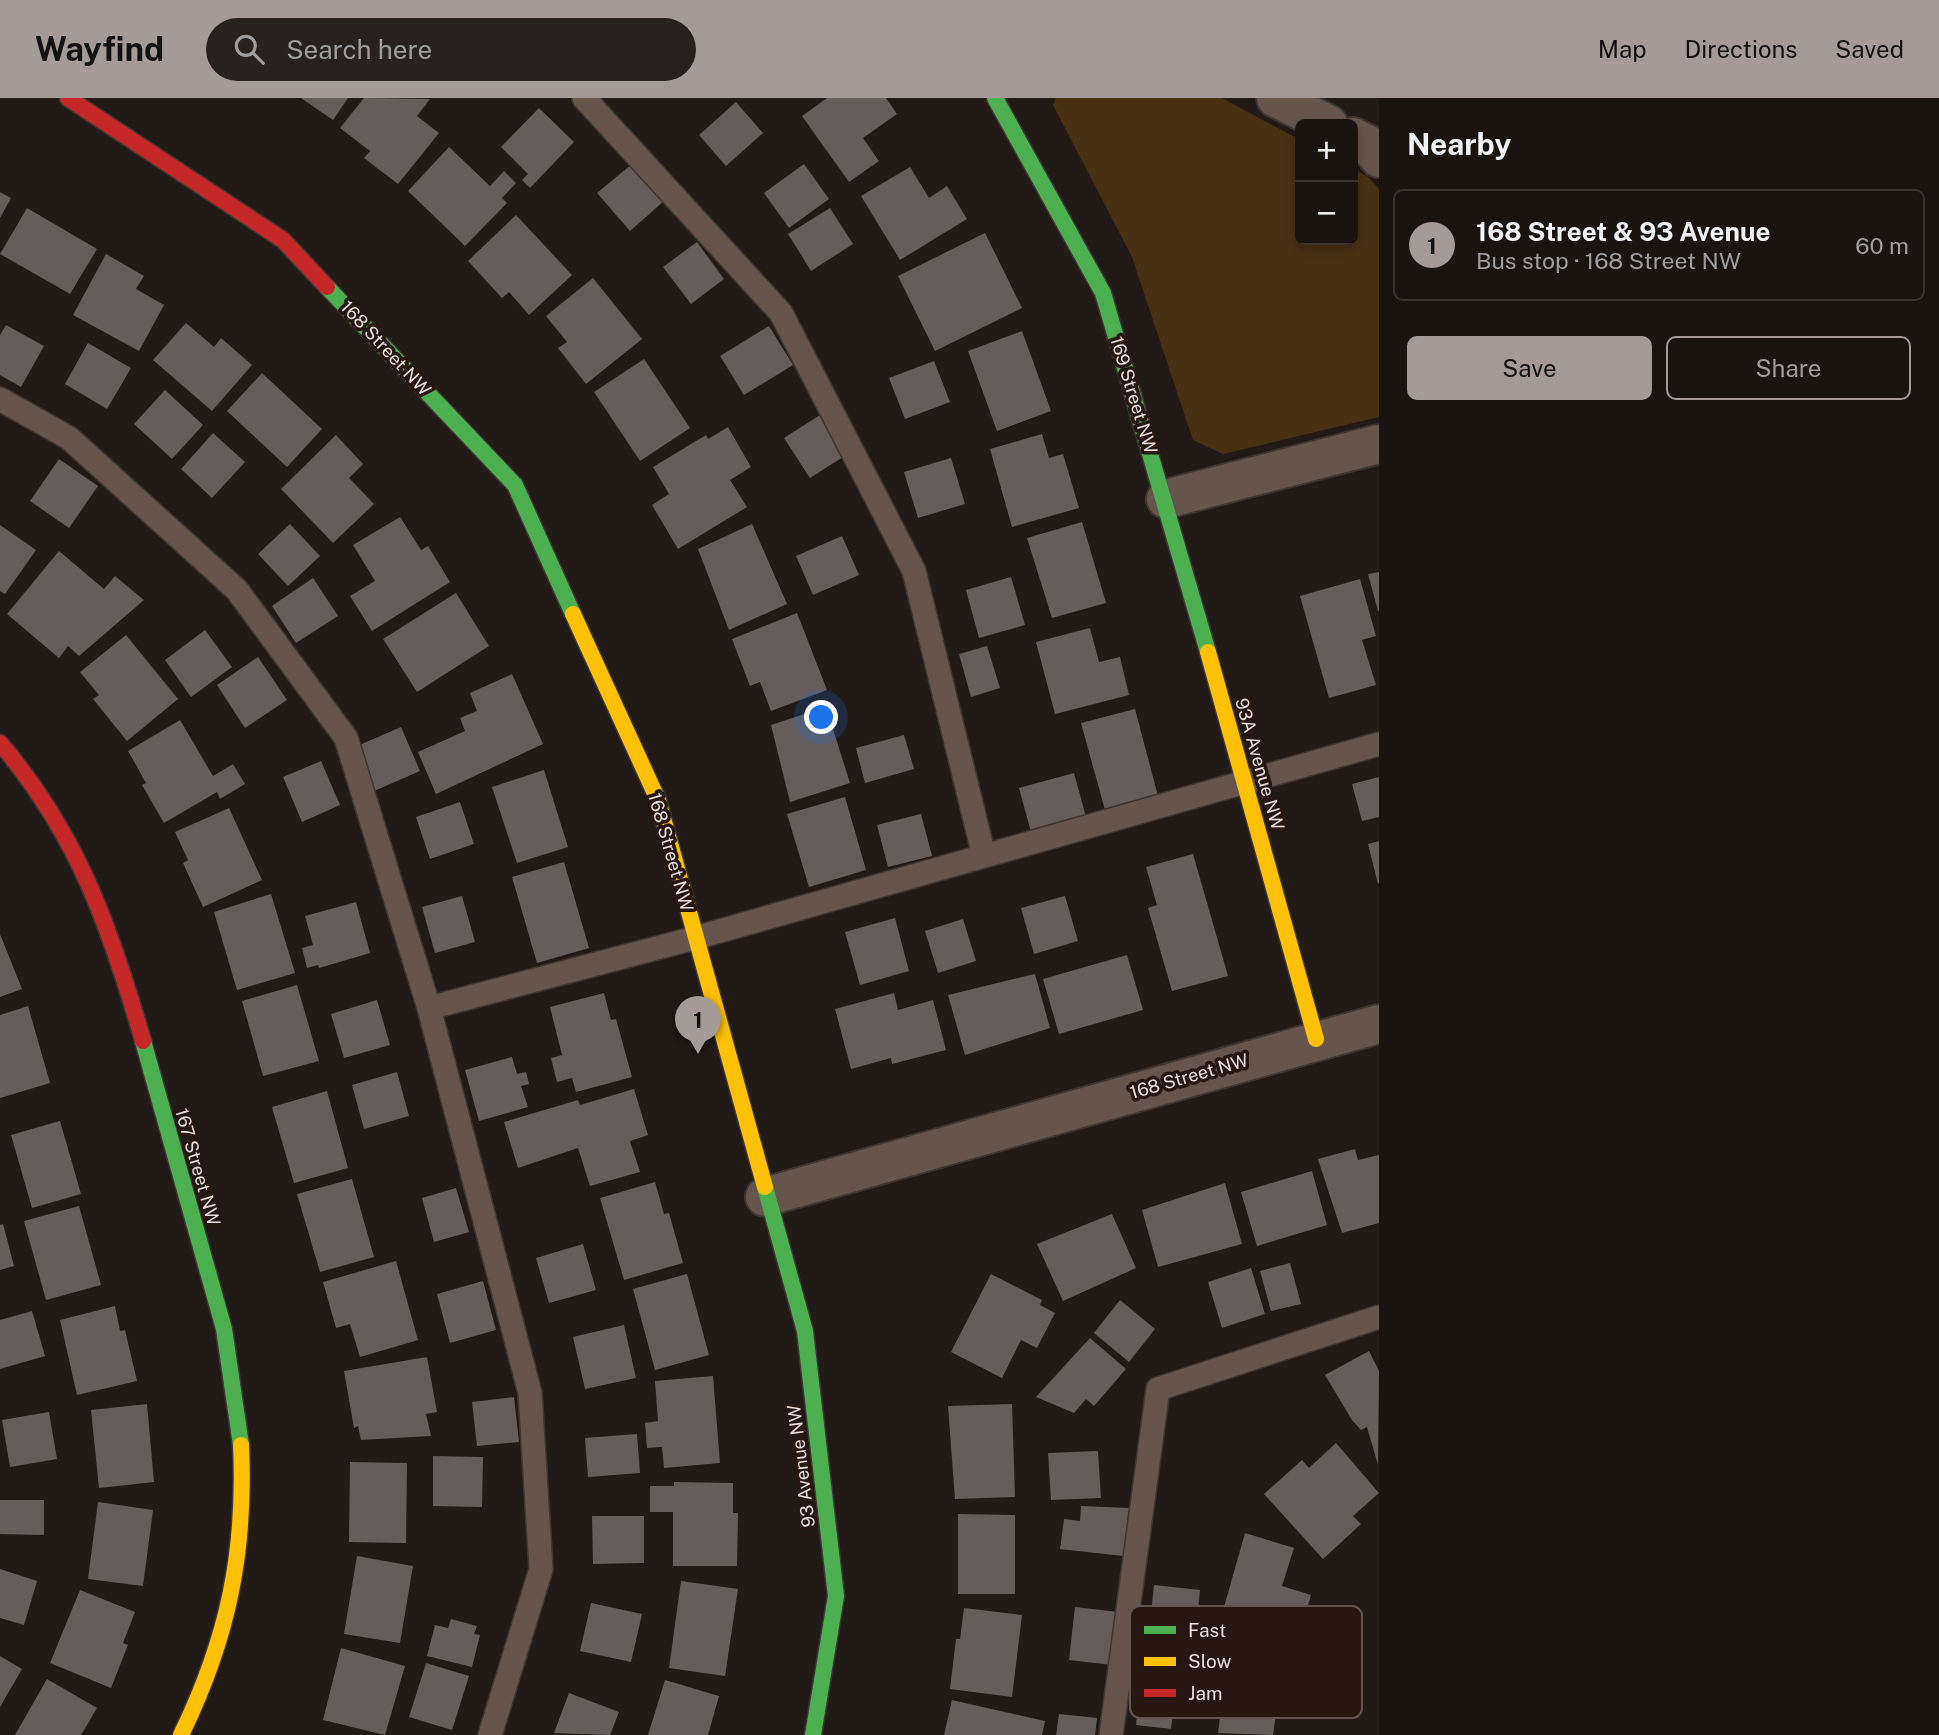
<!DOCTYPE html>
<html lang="en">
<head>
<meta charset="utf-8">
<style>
	body { margin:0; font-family:"Public Sans",sans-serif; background:#27211f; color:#f1f3f6 }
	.controls { position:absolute; right:21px; top:21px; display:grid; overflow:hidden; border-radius:10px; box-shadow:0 4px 10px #0003 }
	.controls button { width:63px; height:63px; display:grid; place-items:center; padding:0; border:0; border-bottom:2px solid #383331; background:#1a1411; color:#f1f3f6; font:35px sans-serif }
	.you { position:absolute; left:822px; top:620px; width:24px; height:24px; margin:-18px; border:5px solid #fff; border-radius:50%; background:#1a73e8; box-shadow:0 0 0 10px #1a73e833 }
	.badge { display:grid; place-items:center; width:46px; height:46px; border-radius:50%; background:#a49a97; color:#111; font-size:23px; font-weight:700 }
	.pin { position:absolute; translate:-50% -58px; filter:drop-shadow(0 2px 4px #0008) }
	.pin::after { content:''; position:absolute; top:37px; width:24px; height:21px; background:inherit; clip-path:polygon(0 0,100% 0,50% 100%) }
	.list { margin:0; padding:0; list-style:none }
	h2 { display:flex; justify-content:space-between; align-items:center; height:91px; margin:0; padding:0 28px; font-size:30px }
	h2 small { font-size:23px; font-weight:400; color:#9f9e9f }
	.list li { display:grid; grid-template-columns:46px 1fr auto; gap:21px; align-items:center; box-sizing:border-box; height:112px; margin:0 14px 14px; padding:0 14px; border:2px solid #383331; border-radius:10px }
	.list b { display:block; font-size:26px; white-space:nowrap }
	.list p { margin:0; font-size:23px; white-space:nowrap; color:#9f9e9f }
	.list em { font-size:23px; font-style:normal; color:#9f9e9f }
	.actions { display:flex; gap:14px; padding:21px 28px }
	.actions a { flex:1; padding:16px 0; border:2px solid #a49a97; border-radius:10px; text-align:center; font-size:24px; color:#a49a97 }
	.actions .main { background:#a49a97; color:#111 }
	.icon { flex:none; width:38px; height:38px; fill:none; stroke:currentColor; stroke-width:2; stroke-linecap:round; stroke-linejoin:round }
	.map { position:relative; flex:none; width:1379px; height:1637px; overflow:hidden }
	header { display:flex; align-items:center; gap:42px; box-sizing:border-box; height:98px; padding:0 35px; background:#a49a97; color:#111 }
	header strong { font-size:33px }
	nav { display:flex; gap:38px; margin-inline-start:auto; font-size:24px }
	.search { width:490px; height:63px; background:#27211f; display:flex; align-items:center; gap:18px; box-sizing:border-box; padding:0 24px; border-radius:38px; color:#9f9e9f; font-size:26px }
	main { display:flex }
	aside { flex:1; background:#1a1411 }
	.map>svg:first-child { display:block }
	.green { fill:#483013 }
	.building { fill:#655d5c }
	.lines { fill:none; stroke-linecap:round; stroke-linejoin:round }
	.lane-casing { stroke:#3d3633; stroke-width:26 }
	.street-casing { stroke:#3d3633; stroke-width:42 }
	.fast-casing { stroke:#3d3633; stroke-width:19 }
	.slow-casing { stroke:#3d3633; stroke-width:19 }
	.jam-casing { stroke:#3d3633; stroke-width:19 }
	.lane { stroke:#65554c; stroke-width:23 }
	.street { stroke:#65554c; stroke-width:38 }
	.fast { stroke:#4caf50; stroke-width:16 }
	.slow { stroke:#ffc107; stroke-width:16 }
	.jam { stroke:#c62828; stroke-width:16 }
	.labels { text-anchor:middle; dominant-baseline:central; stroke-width:7; stroke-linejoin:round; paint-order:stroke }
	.street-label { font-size:18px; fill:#eadfdc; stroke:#261713 }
	.key { fill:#261713; stroke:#61534f; stroke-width:2 }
	.key-label { font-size:19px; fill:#eadfdc }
</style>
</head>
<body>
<header>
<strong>Wayfind</strong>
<div class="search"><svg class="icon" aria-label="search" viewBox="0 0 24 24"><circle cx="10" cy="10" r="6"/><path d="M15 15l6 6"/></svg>Search here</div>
<nav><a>Map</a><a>Directions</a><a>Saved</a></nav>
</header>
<main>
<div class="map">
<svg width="1379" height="1637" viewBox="0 0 1379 1637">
	<rect width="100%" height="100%" fill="#221a17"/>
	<path class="green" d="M1056,0H1222L1300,42V142H1353V71L1368,79L1379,91V319L1223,356L1193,342L1132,159L1053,7Z"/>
	<path class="building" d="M301,0H348L333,22Z
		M364,0L430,1L417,18L439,35L398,86L364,60L370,53L340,30Z
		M827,0H886L897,16L863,40L879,63L849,84L802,18Z
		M736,4L763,35L726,68L699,37Z
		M539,10L574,44L530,90L522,82L528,76L501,49Z
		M449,49L490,88L504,73L516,85L502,100L507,105L465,148L408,93Z
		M632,66L664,103L630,133L597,95Z
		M804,66L829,101L789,130L764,95Z
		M910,69L929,100L947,88L967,121L900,162L861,98Z
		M0,94L11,100L0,120Z
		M27,110L97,151L70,196L0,156Z
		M830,110L853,146L811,173L788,136Z
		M516,117L572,177L529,217L509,194L502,200L468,163Z
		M985,135L1022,210L935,253L898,178Z
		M697,144L724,181L691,206L663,169Z
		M106,156L144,178L136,191L164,207L139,253L73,217Z
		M593,180L642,241L586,286L558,250L567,244L546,218Z
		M186,225L214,249L221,240L252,267L212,313L153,262Z
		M6,227L44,248L21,289L0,277V237Z
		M769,228L793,267L744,297L720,258Z
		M1022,233L1051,313L997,333L968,253Z
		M88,245L131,270L107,311L65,286Z
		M644,261L690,330L640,363L594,294Z
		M934,263L950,304L905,321L889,280Z
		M262,275L322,331L287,369L227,313Z
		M165,292L203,327L172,361L134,326Z
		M820,317L846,357L810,380L784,340Z
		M728,329L751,369L730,382L747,409L678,451L652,407L669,396L653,369L706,337L708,341Z
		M213,335L245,364L212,400L181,371Z
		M1042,336L1049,360L1063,356L1079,410L1012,429L990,351Z
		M336,337L363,366L349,380L374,406L333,445L281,391Z
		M951,360L965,406L918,420L904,374Z
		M59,361L98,388L69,430L30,403Z
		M400,419L421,452L428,448L450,484L372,533L350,498L375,483L353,447Z
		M1082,424L1106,505L1052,520L1027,440Z
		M290,426L320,458L288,488L258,456Z
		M752,426L787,506L729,532L698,451Z
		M0,427L36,452L5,496L0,493Z
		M842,438L859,477L813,497L796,458Z
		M59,453L104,491L115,478L144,502L79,558L68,548L59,560L7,516Z
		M1379,474V513H1378L1368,476Z
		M1011,479L1025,527L979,540L966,492Z
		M313,480L338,518L296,545L272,508Z
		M1360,481L1376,538L1362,542L1376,587L1329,600L1300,498Z
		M456,495L489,548L417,594L383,541Z
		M797,515L827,592L771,613L760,584L750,588L732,541Z
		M1090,530L1099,564L1120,559L1129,597L1055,616L1036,544Z
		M205,532L232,569L191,599L165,562Z
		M126,537L178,601L127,643L93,601L99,597L80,574Z
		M987,548L1000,590L971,599L959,556Z
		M258,559L287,602L245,630L217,587Z
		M512,576L543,646L436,696L418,654L465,633L460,620L477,613L470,595Z
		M826,609L850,685L790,704L771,627Z
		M1135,611L1158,698L1105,712L1081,625Z
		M180,622L213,678L233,666L245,686L220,701L217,694L164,725L142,687L146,685L128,653Z
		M401,629L420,673L374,693L355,649Z
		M904,637L914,671L865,685L856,650Z
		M321,663L340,707L302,724L283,679Z
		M544,672L568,749L517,765L492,689Z
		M1074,675L1086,719L1031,734L1019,690Z
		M1379,679V719L1362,723L1352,686Z
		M845,699L866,772L809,789L787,716Z
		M460,704L474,746L430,761L416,719Z
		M229,710L262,782L203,809L183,765L188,762L175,734Z
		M921,716L932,758L888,769L877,727Z
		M1379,743V785L1378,786L1368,746Z
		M1193,756L1228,878L1172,893L1148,810L1157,807L1146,769Z
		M564,764L589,850L537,865L512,779Z
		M271,796L295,875L237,892L214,814Z
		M462,798L475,844L435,855L422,809Z
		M1065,798L1078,843L1034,856L1021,810Z
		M356,804L370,855L319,870L318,867L307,870L302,850L313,847L305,818Z
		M895,820L909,873L860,887L845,834Z
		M963,821L976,863L938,875L925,833Z
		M0,836L22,891L0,899Z
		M1127,857L1143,912L1059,936L1043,881Z
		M1035,876L1050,930L965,957L948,897Z
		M297,887L319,963L263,978L242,903Z
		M604,895L611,922L616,921L632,979L576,994L572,980L557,984L551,960L562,957L550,909Z
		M894,895L898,912L933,902L946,952L892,966L891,960L851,971L835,911Z
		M377,902L390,947L344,960L331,916Z
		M28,908L50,985L0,1000V917Z
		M512,959L517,976L526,974L529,986L521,988L528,1009L479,1023L465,972Z
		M397,974L409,1018L364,1031L352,987Z
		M634,991L648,1037L630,1043L640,1074L590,1088L578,1050L518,1070L504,1024L578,1002L580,1007Z
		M327,993L348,1070L294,1085L272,1009Z
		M60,1023L81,1096L32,1110L11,1037Z
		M1355,1051L1358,1062L1379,1057V1125L1342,1135L1318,1061Z
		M1312,1073L1327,1127L1257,1148L1241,1094Z
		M352,1081L374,1159L320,1174L297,1096Z
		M655,1084L664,1116L669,1115L683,1165L624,1182L600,1100Z
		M1225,1085L1242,1146L1158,1169L1142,1112Z
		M456,1090L469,1134L434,1144L422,1100Z
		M79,1108L101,1187L46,1202L24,1123Z
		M1112,1116L1136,1170L1063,1203L1037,1146Z
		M3,1126L14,1168L0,1172V1127Z
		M583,1146L596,1192L549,1205L536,1160Z
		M396,1163L418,1242L360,1259L350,1226L336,1230L323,1184Z
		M1290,1165L1301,1206L1271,1213L1260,1173Z
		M1251,1170L1265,1216L1222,1230L1208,1184Z
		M687,1176L709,1257L655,1272L633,1191Z
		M991,1176L1042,1202L1040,1207L1055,1215L1037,1250L1021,1242L1002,1280L951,1254Z
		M483,1183L496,1232L450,1245L437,1196Z
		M1120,1202L1155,1231L1129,1264L1094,1235Z
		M115,1208L120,1233L125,1232L137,1283L77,1297L60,1222Z
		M32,1213L45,1258L0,1271V1222Z
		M624,1227L636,1280L585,1291L573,1239Z
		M1090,1240L1126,1271L1094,1308L1086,1301L1074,1315L1036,1299Z
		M1369,1253L1379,1273L1378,1367L1367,1329L1361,1332L1352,1322L1325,1277Z
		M427,1259L437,1314L426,1316L431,1338L361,1342L358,1328L354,1330L344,1273Z
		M713,1278L720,1365L664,1370L662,1349L647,1350L645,1325L658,1323L655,1283Z
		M514,1299L519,1344L477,1348L472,1304Z
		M147,1306L154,1384L99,1390L91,1312Z
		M1012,1306L1015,1399L955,1401L948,1308Z
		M49,1314L57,1361L10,1369L2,1322Z
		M637,1336L640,1375L588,1379L585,1340Z
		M1336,1345L1379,1395L1353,1418L1361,1426L1323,1461L1264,1396L1302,1362L1309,1370Z
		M1098,1353L1101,1400L1051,1402L1048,1355Z
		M433,1358L483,1359L482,1409L433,1408Z
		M350,1364L407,1365L406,1445L349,1444Z
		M674,1384L733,1385V1415H738L737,1468H673V1414H650V1388H674Z
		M0,1402H44V1437L0,1436Z
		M98,1404L153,1412L143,1488L88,1481Z
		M1081,1408L1129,1410L1123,1458L1060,1451L1064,1421L1080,1423Z
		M958,1416L1015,1417V1496H958Z
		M592,1418H644V1465L593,1466Z
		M1245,1435L1294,1450L1282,1488L1311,1497L1295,1553L1218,1530Z
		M357,1458L413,1468L400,1545L344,1536Z
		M0,1471L37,1483L24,1527L0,1520Z
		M681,1483L738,1491L725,1578L669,1570Z
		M1154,1487L1200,1492L1195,1540L1149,1535Z
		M80,1492L135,1514L123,1545L128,1547L111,1590L50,1565Z
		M591,1505L642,1516L631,1564L580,1553Z
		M1075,1509L1118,1514L1112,1567L1069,1562Z
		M964,1510L1022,1517L1012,1599L950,1591L956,1541H960Z
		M451,1521L477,1528L474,1536L480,1537L472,1569L427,1558L435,1527L448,1530Z
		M341,1550L405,1568L385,1637L323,1622Z
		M1228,1554L1303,1563L1298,1604L1278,1602L1273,1637L1218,1635Z
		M0,1558L22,1571L0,1609Z
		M426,1565L469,1578L452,1632L409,1619Z
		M1141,1578L1177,1582L1171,1631L1136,1627Z
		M47,1581L97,1610L81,1637H15Z
		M665,1582L719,1598L708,1637H648Z
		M569,1595L619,1614L610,1637L554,1635Z
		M952,1602L1045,1623L1042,1637H944Z
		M1059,1616L1097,1620L1095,1637H1056Z"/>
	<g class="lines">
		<g class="lane-casing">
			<path id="lane" d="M584,0L781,215L914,473L984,758
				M0,301L69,340L237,492L346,640L429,910
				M490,1637L541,1471L530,1295L429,910L695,840L1379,646
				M1111,1637L1158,1291L1379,1219"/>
		</g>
		<g class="street-casing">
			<path id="street" d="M1276,0L1328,26
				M1353,39L1367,46L1379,60
				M1166,401L1379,346
				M765,1099L1379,926"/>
		</g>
		<g class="fast-casing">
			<path id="fast" d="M995,0L1103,195L1208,554
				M327,189L515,387L573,516
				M143,943L224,1231L241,1347
				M765,1089L805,1233L836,1498L813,1637"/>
		</g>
		<g class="slow-casing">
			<path id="slow" d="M573,516L658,702L765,1089
				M1208,554L1316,941
				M181,1637C228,1540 246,1454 241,1347"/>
		</g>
		<g class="jam-casing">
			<path id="jam" d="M68,0L283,142L327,189
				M0,645C78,737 110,829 143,943"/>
		</g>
		<use href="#lane" class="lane"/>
		<use href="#street" class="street"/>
		<use href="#fast" class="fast"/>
		<use href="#slow" class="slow"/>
		<use href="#jam" class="jam"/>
	</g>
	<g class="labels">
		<g class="street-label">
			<text transform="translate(386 250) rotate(47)">168 Street NW</text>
			<text transform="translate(1134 297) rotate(73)">169 Street NW</text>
			<text transform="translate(1260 666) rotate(74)">93A Avenue NW</text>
			<text transform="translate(671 754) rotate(74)">168 Street NW</text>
			<text transform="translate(1189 978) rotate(-16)">168 Street NW</text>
			<text transform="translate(198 1069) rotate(74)">167 Street NW</text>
			<text transform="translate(801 1368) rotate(-97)">93 Avenue NW</text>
		</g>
	</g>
	<rect x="1130" y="1508" width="232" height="112" rx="10" class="key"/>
	<rect x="1144" y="1528" width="32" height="8" fill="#4caf50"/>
	<rect x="1144" y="1559" width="32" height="9" fill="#ffc107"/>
	<rect x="1144" y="1591" width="32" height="8" fill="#c62828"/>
	<g class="key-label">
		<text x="1188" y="1539">Fast</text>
		<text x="1188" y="1570">Slow</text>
		<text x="1188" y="1602">Jam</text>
	</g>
</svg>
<div class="controls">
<button>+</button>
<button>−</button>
</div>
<div class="you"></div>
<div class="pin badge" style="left:698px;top:956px">1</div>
</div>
<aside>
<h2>Nearby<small></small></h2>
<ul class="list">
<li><span class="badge">1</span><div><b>168 Street &amp; 93 Avenue</b><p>Bus stop · 168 Street NW</p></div><em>60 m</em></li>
</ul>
<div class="actions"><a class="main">Save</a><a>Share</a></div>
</aside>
</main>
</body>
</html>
